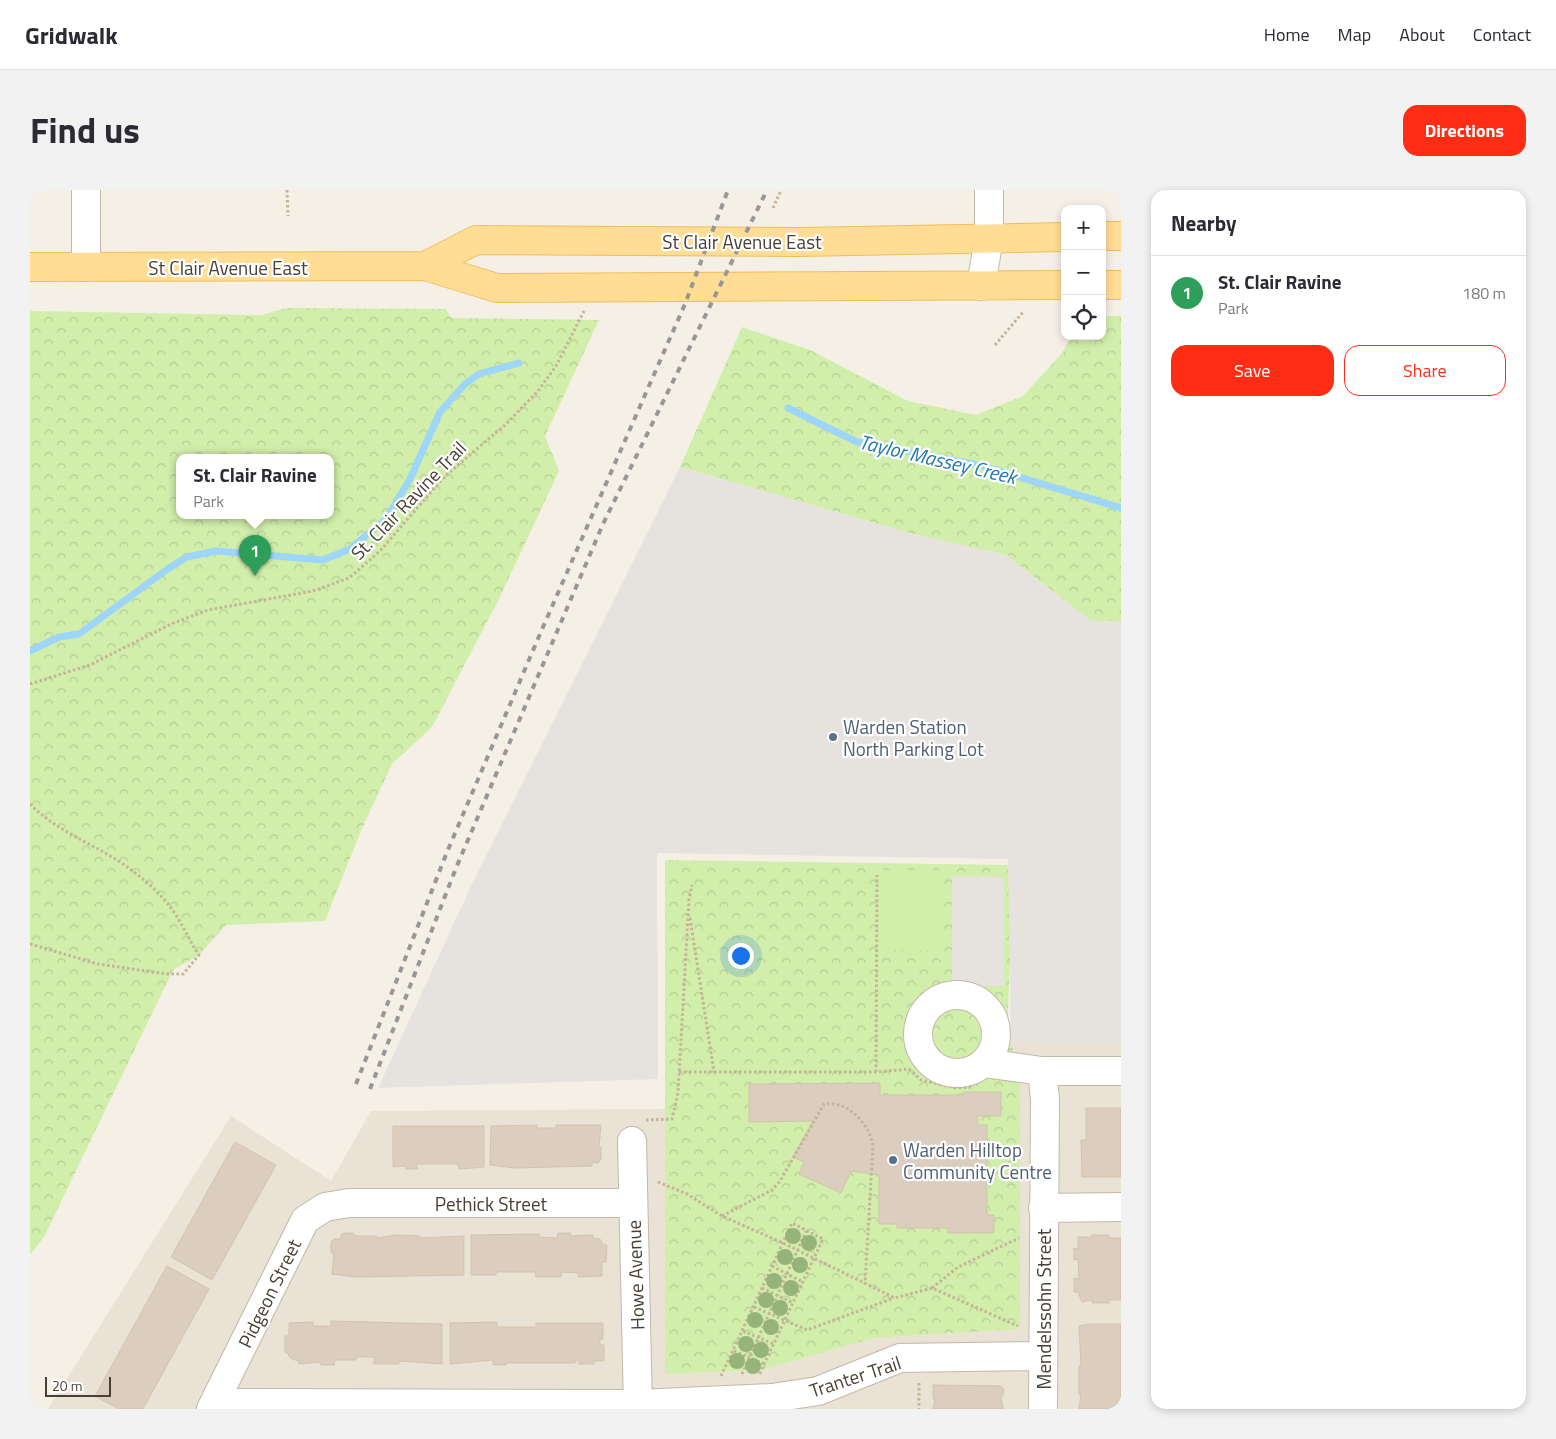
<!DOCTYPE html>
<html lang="en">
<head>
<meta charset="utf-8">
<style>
	body { margin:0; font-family:"Titillium Web",sans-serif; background:#f2f2f3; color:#2b2b33 }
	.controls { position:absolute; right:15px; top:15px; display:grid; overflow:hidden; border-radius:10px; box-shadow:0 2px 8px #0003 }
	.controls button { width:45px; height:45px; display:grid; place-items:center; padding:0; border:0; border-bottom:1px solid #e1e1e2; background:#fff; color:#2b2b33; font:25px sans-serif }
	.scale { position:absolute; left:15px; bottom:12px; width:66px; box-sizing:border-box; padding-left:5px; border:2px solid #494035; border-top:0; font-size:14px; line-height:18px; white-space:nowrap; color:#494035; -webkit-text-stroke:4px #fff; paint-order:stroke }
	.you { position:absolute; left:710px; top:765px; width:18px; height:18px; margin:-12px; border:4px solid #fff; border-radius:50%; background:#1a73e8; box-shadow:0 0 0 8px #1a73e833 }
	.badge { display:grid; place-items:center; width:32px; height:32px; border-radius:50%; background:#ff2d13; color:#fff; font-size:16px; font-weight:700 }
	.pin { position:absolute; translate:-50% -41px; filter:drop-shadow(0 1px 2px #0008) }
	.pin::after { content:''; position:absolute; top:26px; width:18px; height:15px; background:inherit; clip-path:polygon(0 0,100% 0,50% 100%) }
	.popup { position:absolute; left:146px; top:264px; width:158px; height:65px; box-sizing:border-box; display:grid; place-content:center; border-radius:10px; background:#fff; filter:drop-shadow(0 1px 4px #0005); font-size:16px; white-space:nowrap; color:#7c7c81 }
	.popup b { font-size:19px; color:#2b2b33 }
	.popup::after { content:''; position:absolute; left:50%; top:100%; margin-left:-10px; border:10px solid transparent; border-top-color:#fff }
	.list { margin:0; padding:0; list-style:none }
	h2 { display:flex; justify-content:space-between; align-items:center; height:65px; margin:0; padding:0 20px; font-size:21px }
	h2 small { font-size:16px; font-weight:400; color:#7c7c81 }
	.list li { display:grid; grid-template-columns:32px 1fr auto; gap:15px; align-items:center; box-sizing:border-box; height:75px; padding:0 20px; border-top:1px solid #e1e1e2 }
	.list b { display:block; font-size:19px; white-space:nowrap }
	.list p { margin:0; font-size:16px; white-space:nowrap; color:#7c7c81 }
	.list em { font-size:16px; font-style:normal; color:#7c7c81 }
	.actions { display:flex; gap:10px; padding:15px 20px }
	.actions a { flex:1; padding:11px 0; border:1px solid #ff2d13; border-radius:15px; text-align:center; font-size:18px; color:#ff2d13 }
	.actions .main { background:#ff2d13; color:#fff }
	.icon { flex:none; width:28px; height:28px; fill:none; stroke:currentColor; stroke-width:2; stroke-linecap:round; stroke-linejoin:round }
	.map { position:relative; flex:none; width:1091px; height:1219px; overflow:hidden; border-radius:15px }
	header { display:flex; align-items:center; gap:30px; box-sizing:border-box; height:70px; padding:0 25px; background:#fff; border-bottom:1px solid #e1e1e2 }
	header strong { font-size:24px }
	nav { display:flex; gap:28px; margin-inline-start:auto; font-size:18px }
	.intro { display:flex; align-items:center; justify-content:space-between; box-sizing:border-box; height:120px; padding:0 30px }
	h1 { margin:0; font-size:35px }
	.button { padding:12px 22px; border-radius:15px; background:#ff2d13; color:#fff; font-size:18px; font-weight:700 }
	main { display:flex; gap:30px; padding:0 30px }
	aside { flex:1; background:#fff; border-radius:15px; box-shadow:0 2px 8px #0003 }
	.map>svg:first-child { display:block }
	.residential { fill:#eae2d4 }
	.forest { fill:url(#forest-crowns); fill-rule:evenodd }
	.pitch { fill:#d2eeab }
	.parking { fill:#e6e3df }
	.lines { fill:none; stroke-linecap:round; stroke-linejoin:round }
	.stream { stroke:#9dd6f8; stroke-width:7 }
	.building { fill:#dbcebe; stroke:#d3c3ad }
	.minor-casing { stroke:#c2b8a8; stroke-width:30 }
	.major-casing { stroke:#f0bd59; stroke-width:30 }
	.path { stroke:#c5b398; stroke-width:3; stroke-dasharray:2.5 2.5; stroke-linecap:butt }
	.minor { stroke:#fff; stroke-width:28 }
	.major { stroke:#ffdd95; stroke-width:28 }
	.rail { stroke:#979797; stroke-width:4; stroke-dasharray:6 6; stroke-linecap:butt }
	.tree { fill:#96b37a }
	.service-dot { fill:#5c6f8a; stroke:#fff; stroke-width:2 }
	.labels { text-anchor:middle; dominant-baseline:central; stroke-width:4.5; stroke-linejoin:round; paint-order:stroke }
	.street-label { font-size:19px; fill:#494035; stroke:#fff }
	.service-label { font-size:19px; fill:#4e5e75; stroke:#fff; text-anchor:start }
	.water-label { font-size:20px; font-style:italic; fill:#2078af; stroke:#fff }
</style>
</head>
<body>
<header>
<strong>Gridwalk</strong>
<nav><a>Home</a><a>Map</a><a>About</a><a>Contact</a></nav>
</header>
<div class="intro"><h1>Find us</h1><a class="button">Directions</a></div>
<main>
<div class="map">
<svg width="1091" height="1219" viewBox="0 0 1091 1219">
	<defs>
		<pattern id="forest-crowns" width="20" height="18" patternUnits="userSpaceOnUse" patternTransform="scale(1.25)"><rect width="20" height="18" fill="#d2eeab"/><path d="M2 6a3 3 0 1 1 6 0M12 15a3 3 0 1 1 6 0" fill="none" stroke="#b6cd94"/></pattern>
	</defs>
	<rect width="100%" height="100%" fill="#f5f0e6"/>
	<path class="residential" d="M980,852H1091V1219H18L201,926L301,991L341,921L635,919V1184L731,1180L844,1148L989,1139L990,878Z"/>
	<path class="forest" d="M256,118L416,119L421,128L569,130L515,246L529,281L469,409L402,537L362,574L330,643L295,731L196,735L169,765L143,780L14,1047L0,1065V121L232,125ZM150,267H300V325H150Z
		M1072,126H1091V431H1061L976,365L879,343L650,277L712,137L780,160L878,211L946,225L993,206L1033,162L1041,146H1072Z
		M635,670L984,675L977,844L990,878V1139L844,1148L731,1180L635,1184Z"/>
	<path class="pitch" d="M852,680H910L911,760H852Z"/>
	<path class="parking" d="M650,277L879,343L976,365L1061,431H1091V852H981L978,669L627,663L628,889L348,898L441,696Z
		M922,686L974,687V796H922Z"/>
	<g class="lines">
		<path class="stream" d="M758,218L827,252L953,276L1091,318
			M0,461L29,447L49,444L139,378L157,367L186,361L293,370L320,359L356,329L380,289L410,222L435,194L449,184L489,173"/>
	</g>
	<path class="building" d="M850,893V905H933V902H971V926H947L948,935H957V1025H964V1043H918V1038H867V1034H849V985L821,981L811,1003L769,984L774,972L763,967L783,931L719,932V894Z
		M1056,918H1091V987H1052L1051,950H1056Z
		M507,935V938H526V935H571L569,957H571V969L568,973H562V976L485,978L460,975L461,936Z
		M363,936H454V977L429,979L428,974H387V979H376V976L363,977Z
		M205,952L246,975L182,1090L141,1067Z
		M314,1043H323L326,1046H347V1048L366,1045L390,1046V1048L434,1046V1085L326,1087L302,1084L304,1063H301V1052L304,1049H311V1045Z
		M528,1043H541L540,1046L563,1045V1048L570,1049L573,1055H577L576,1072H572V1086L548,1087V1083L531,1082V1087H506L505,1082H466V1085H441V1045L509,1044V1047L527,1048Z
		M1062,1045H1079V1048H1091V1110H1079V1113H1062V1110L1052,1112L1048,1102H1044V1088L1049,1089L1048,1069L1044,1070V1058L1048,1059V1047H1061Z
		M137,1076L179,1099L113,1219H89L65,1206Z
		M301,1131L412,1134V1174L369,1171V1174H344V1167H326V1170H305L304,1175H291V1172L269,1174L268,1171L260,1168L258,1163H255V1146H259V1133L283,1132V1136H301Z
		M467,1132V1137H506V1133H573V1149H570V1155H574V1171H564V1174H549V1170H545V1173H476V1175H463V1170L420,1174V1133Z
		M1059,1134H1091V1219H1049L1051,1204L1049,1205V1176H1051L1049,1136Z
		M903,1195L970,1196L974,1199L973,1205L971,1207L973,1219H903L905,1209H903Z"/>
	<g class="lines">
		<g class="minor-casing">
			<path id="minor" d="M56,77V0
				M951,96L959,48V0
				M888 844a39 39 0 1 1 78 0a39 39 0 1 1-78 0Z
				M953,873L1012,881H1091
				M1012,881L1015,909L1013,1219
				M602,951L608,1219
				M1013,1018L1091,1017
				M185,1213L609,1214L742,1208L788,1201L870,1168L1012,1166
				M181,1219L275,1030L295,1017L319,1013H603"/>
		</g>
		<g class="major-casing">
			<path id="major" d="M1072,46H1091
				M395,76L446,50L769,52L1035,47
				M0,77L395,76L467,98L1035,95
				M1072,95H1091"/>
		</g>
		<path class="path" d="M257,0L258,26
			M743,18L751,0
			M965,155L994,121
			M0,494L60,475L141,434L178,420L283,401L319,388L350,361L415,286L475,235L508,201L526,176L554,121
			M0,614C28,643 68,655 100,679C115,690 130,703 141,718C152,733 159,750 169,765L153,784H137L68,774L0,754
			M660,728L684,882
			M649,882H846L879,879L891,890L926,898L944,897
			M846,882L847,685
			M616,930L642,929L648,903L659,709L662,695
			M628,992L657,1004L692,1026L753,1053L865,1108L902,1098L988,1136
			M692,1026L742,1000L750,991L794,914C818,910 839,934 843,955L835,1094
			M742,1076L773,1092
			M732,1098L763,1113
			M902,1098L928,1077L989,1048
			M724,1117L777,1140L864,1108
			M713,1141L744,1154
			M704,1161L734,1174
			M712,1184L776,1041
			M691,1186L762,1033L793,1049L729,1185
			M889,1193V1219"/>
		<use href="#minor" class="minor"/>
		<use href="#major" class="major"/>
		<path class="rail" d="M326,894L417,662L513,437L655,114L698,0
			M340,899L426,678L573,334L737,0"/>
	</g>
	<g class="tree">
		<circle cx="763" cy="1046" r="8"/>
		<circle cx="779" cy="1053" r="8"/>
		<circle cx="755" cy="1067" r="8"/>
		<circle cx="770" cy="1075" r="8"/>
		<circle cx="744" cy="1091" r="8"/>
		<circle cx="761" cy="1098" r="8"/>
		<circle cx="736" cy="1110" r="8"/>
		<circle cx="750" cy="1118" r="8"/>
		<circle cx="725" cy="1130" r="8"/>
		<circle cx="741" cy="1137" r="8"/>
		<circle cx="716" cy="1154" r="8"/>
		<circle cx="731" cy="1160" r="8"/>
		<circle cx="707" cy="1171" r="8"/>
		<circle cx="723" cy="1176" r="8"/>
	</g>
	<g class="service-dot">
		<circle cx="803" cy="547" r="5"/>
		<circle cx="863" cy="970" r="5"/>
	</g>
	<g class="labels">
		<g class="street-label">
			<text x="712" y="51">St Clair Avenue East</text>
			<text x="198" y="77">St Clair Avenue East</text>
			<text transform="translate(378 310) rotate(-46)">St. Clair Ravine Trail</text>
			<text x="461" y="1013">Pethick Street</text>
			<text transform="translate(605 1085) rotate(-92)">Howe Avenue</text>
			<text transform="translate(239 1103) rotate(-64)">Pidgeon Street</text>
			<text transform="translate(1013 1119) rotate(-90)">Mendelssohn Street</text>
			<text transform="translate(825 1186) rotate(-18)">Tranter Trail</text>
		</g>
		<g class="service-label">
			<text x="813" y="536">Warden Station<tspan x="813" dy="22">North Parking Lot</tspan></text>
			<text x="873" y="959">Warden Hilltop<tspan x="873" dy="22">Community Centre</tspan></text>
		</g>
		<g class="water-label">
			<text transform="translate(908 269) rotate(13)">Taylor Massey Creek</text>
		</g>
	</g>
</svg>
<div class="controls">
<button>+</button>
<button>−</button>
<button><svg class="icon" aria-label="locate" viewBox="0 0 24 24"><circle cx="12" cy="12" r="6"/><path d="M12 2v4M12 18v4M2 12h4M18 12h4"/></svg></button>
</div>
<div class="scale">20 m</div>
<div class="you"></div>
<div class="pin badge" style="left:225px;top:386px;background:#2e9e5b">1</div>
<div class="popup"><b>St. Clair Ravine</b>Park</div>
</div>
<aside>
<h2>Nearby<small></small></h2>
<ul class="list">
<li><span class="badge" style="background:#2e9e5b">1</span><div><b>St. Clair Ravine</b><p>Park</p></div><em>180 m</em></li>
</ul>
<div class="actions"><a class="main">Save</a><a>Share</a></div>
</aside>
</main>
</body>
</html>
